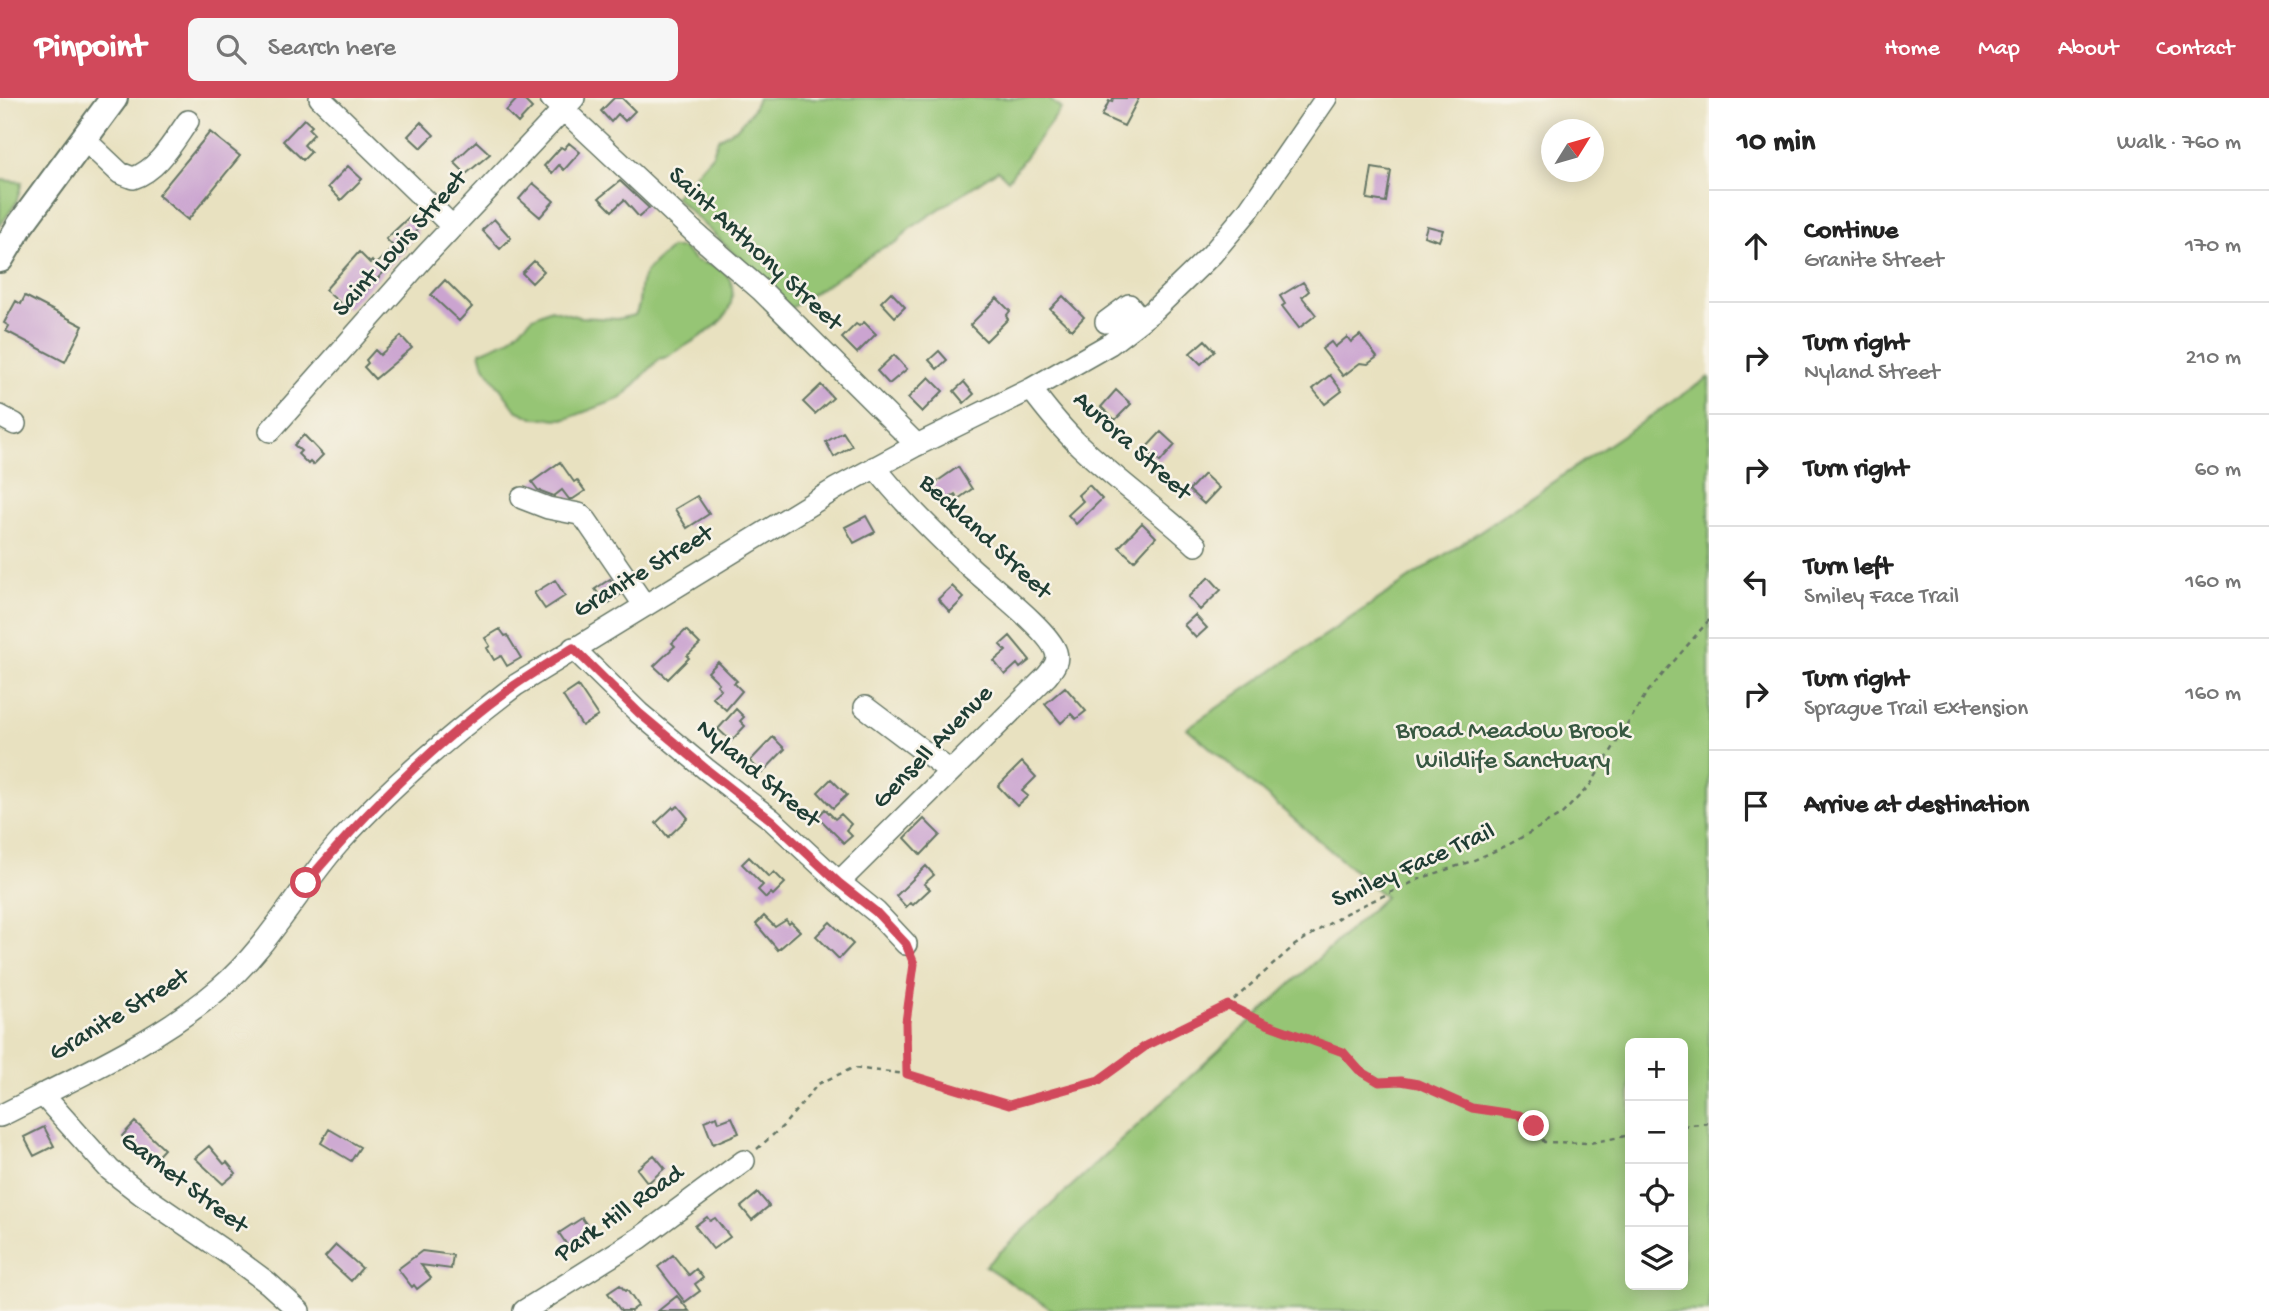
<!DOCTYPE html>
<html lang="en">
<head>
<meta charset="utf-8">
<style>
	body { margin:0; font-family:"Gochi Hand",sans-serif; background:#f6f6f6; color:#222 }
	.controls { position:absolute; right:21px; bottom:21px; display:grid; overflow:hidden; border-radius:10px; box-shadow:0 4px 18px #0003 }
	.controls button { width:63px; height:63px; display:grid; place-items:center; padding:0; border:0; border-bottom:2px solid #e0e0e0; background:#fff; color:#222; font:35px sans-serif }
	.compass { position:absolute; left:1541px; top:21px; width:63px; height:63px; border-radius:50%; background:#fff; box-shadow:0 4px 18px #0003; rotate:53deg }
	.stop { position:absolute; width:21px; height:21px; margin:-16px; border:5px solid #d1495b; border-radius:50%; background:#fff }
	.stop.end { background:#d1495b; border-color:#fff; box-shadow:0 2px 7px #0008 }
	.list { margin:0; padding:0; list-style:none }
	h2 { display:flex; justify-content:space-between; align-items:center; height:91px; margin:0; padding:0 28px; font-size:30px }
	h2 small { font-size:23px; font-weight:400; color:#767676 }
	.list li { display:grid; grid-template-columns:46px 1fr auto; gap:21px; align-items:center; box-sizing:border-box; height:112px; padding:0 28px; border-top:2px solid #e0e0e0 }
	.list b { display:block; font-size:26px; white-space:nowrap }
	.list p { margin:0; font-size:23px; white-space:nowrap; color:#767676 }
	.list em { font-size:23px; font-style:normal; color:#767676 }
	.icon { flex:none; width:38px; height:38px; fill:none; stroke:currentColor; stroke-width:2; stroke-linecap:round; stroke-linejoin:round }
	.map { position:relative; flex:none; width:1709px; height:1213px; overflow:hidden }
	header { display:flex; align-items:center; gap:42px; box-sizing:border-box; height:98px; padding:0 35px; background:#d1495b; color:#fff }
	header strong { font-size:33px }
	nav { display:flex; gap:38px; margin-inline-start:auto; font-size:24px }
	.search { width:490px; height:63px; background:#f6f6f6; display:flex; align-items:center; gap:18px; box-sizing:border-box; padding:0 24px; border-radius:10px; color:#767676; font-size:26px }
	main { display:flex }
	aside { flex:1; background:#fff }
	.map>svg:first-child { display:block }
	.green { fill:#96c574; stroke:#5a8154; stroke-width:2; fill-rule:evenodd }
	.building { fill:#cba4d0 }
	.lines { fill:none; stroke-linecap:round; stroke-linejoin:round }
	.minor-casing { stroke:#657665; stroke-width:24 }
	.major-casing { stroke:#657665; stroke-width:30 }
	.path { stroke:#657665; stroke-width:2.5; stroke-dasharray:5 5; stroke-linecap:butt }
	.minor { stroke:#fff; stroke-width:21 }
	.major { stroke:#fff; stroke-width:26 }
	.route { stroke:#d1495b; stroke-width:9 }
	.labels { text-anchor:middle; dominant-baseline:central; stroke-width:5; stroke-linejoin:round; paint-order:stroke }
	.street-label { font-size:26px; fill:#1f3d34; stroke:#f7f3e8 }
	.park-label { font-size:26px; fill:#375841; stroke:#f7f3e8 }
</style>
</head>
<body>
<header>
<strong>Pinpoint</strong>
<div class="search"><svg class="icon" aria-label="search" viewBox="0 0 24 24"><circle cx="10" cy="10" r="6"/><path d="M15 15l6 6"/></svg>Search here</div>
<nav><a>Home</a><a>Map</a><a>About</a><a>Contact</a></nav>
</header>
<main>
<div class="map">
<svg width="1709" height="1213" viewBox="0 0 1709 1213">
	<rect width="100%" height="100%" fill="#f7f3e8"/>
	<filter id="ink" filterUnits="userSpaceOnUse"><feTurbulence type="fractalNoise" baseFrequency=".0143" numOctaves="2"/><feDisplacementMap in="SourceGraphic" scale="14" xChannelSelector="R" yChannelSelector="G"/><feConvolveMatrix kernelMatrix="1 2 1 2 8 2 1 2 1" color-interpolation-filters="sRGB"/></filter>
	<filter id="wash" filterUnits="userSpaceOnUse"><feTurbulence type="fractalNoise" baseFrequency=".00686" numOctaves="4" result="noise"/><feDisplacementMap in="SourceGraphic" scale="28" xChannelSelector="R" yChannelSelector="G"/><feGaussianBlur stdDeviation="1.57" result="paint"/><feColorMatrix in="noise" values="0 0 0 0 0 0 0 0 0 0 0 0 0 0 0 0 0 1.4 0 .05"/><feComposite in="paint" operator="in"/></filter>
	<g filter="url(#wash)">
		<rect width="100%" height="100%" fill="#e8e1c0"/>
		<path class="green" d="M758,0H1048L1061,11L1008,82L998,72L908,132L897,145L884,149L791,210L675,99L713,56L718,41L737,30L752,13Z
			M0,82L22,84L16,105L0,128Z
			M671,150H683C687,154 691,159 695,162C704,167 715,165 724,174C738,187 733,209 721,223C711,234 681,250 667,259L659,261L622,300L566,321L533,320L516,312L484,268L480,254L508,242L533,219L551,211L579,219L617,221L635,217C642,206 638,196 641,184C645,170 662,159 671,150Z
			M1709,279V1213H1054L985,1168L1385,799L1187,630ZM1683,945V1187H1630V945Z"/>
		<g id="blocks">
			<path class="building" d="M518,0H522L532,10L518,25L506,13Z
				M614,0H622L635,13L625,23L618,16L611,24L601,13Z
				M1113,0H1139L1124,28L1102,18L1109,3L1112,4Z
				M304,21L312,28L309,31L314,36L304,47L311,54L303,62L283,43Z
				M421,24L434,37L421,50L408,38Z
				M210,34L240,58L188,122L158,97Z
				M476,43L490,56L466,76L454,64Z
				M569,45L580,54L564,72L559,67L552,75L544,68L561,49L564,51Z
				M348,68L362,81L341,102L328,89Z
				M1372,70L1391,73L1386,104L1367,101Z
				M620,83L649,110L639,119L624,102L612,113L599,100Z
				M533,85L554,103L540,119L519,101Z
				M409,119L419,130L416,133L418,135L404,150L406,152L347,211L325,192L359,154L370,165L372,163L375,167L394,149L386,141Z
				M494,121L511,140L500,151L482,132Z
				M1427,128L1443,132L1439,143L1424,138Z
				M534,163L544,173L532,185L522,175Z
				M445,182L472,209L459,223L431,197Z
				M1303,184L1309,193L1302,199L1316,217L1299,230L1282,208L1285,206L1280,198Z
				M891,194L905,209L895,219L881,204Z
				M25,198L83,228L65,264L6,233L9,228L4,225L16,203L21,206Z
				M1063,198L1084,219L1072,232L1050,211Z
				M997,200L1010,213L1006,218L1008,221L986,243L970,227Z
				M864,224L876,236L857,255L842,240L856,226L859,228Z
				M1360,237L1377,259L1368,266L1360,265L1343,278L1322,251L1331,244L1335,249L1347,239L1351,244Z
				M401,238L412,250L375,281L364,269L368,265L366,262L375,252L380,257Z
				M1205,242L1215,253L1201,266L1190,255Z
				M939,253L947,262L937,271L929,262Z
				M894,257L907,271L889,286L877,273Z
				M1330,277L1342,293L1325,306L1313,291Z
				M929,279L943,293L922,314L908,300Z
				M964,284L974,296L964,305L954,293Z
				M821,287L833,300L815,316L803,304Z
				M1116,292L1131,306L1115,322L1101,309Z
				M843,334L852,348L834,359L826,344Z
				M1161,334L1175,347L1160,364L1145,351Z
				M304,337L323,357L313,367L310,364L308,366L298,356L301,353L294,347Z
				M560,364L574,384L577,382L585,393L573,401H569L562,392L554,398L538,392L532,384Z
				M958,369L972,391L958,401L955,396L943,403L932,387Z
				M1204,376L1219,390L1204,406L1189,392Z
				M1089,387L1102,401L1076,426L1068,417L1083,403L1078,397Z
				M697,398L709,416L687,430L675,411Z
				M866,418L875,434L854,445L845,429Z
				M1142,425L1156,439L1134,463L1119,449Z
				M1209,479L1221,492L1200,512L1188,499Z
				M610,481L621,496L606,507L595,491Z
				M555,482L565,498L545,511L534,495Z
				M952,488L964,500L950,514L938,501Z
				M1195,517L1207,530L1196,540L1184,527Z
				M500,531L505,538L507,537L521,560L507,568L501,558L494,562L487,550L490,548L485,540Z
				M686,532L700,546L687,558L689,560L668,581L654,568L675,548L672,545Z
				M1010,538L1030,562L1020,570L1017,566L1005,577L994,563L1006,553L1000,547Z
				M718,564L737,583L734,585L742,593L726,612L712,599L721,591L717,587L719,585L708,574Z
				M578,588L598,618L582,628L563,598Z
				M1065,589L1086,613L1076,621L1071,616L1061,625L1045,606Z
				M736,611L744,619L740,623L745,628L731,643L718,631Z
				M773,639L785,651L762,675L750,663Z
				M1022,664L1036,679L1022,693L1028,698L1017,708L998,688Z
				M831,681L847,697L833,710L818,694Z
				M678,708L688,720L668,739L656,725L673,709L674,711Z
				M825,711L835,721L841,716L851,726L846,732L852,738L844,745L818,719Z
				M924,721L940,737L921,757L905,740Z
				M749,759L769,779L774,774L785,785L773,797L771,795L766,800L758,792L763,787L742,766Z
				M926,768L934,777L924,786L930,791L913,807L910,805L906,809L896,798Z
				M764,818L775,829L786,822L789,826L791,824L800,833L778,852L756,826Z
				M830,824L853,846L839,861L816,838Z
				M717,1018L719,1024L732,1019L739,1035L713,1046L704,1023Z
				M135,1024L164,1051L151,1065L122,1038Z
				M44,1029L54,1048L34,1058L24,1039Z
				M329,1031L360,1049L351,1063L321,1045Z
				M209,1048L224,1066L227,1064L236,1075L223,1086L195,1060Z
				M654,1057L665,1070L648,1085L637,1071Z
				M758,1095L769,1108L752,1122L741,1109Z
				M707,1119L710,1123L715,1120L730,1139L713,1151L695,1128Z
				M582,1120L593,1136L569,1150L559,1135Z
				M336,1147L362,1170L351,1183L325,1159Z
				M422,1153L453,1157L451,1171L421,1167L431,1180L417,1191L414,1187L412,1189L398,1171Z
				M673,1157L689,1177L696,1171L703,1180L695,1186L700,1193L685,1204L658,1169Z
				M620,1187L625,1193L627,1192L638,1208L631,1213H621L608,1195Z
				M677,1198L689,1213H658Z"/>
		</g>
	</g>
	<g filter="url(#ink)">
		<use href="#blocks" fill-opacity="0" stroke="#657665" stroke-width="2"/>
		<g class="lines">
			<g class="minor-casing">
				<path id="minor" d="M320,0L453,129
					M551,0L694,134L761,192L917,347
					M84,41L120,75L133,80C158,72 173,44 188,23
					M1106,224L1129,207L1141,222
					M1031,291C1046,311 1062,331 1080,348C1117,383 1159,412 1196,447
					M0,318L15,326
					M270,333L426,157L574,0
					M522,400L548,410L579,416L586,422L645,508
					M573,550L639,615L706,671L771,721L839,784L876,814L906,846
					M865,609L950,673
					M839,784L1047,578C1053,570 1059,564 1056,554C1049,532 988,486 968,467C936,436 903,405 875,369
					M42,996L110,1072L141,1096L233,1159L268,1185L299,1213
					M0,1018C73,981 159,943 220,890C267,850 298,792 338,746C391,687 453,635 516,587L837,390L917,347L1031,291L1110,246L1153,213L1212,156L1248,113L1326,0
					M524,1213L640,1140L744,1063"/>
			</g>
			<g class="major-casing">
				<path id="major" d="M0,161L21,126L114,0"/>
			</g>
			<path class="path" d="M1230,908L1264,925L1343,954L1359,972L1379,984L1401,983L1418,986L1472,1010L1519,1017L1534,1028L1544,1044L1590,1045L1630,1037
				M907,976L906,924L914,866L912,861
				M1683,1028L1709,1025
				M757,1051L783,1028L818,986L853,970L907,976L1009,1007L1099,982L1147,947L1228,907L1295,847L1346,815L1422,780L1472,763L1508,747L1561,717L1591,686L1646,596L1709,522"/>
			<use href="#minor" class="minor"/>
			<use href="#major" class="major"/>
		</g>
	</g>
	<g class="lines" filter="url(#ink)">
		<path class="route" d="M306,785C368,711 437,643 515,587C534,574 554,562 573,550L639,615L706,671L771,722L839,785L876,814L906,846L914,866L906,924L907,976L1009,1007L1099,982L1147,947L1228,907L1264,925L1343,954L1359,972L1379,984L1401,983L1418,986L1472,1010L1519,1017L1534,1028"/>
	</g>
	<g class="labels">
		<g class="street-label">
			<text transform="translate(401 147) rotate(-48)">Saint Louis Street</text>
			<text transform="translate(754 152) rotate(43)">Saint Anthony Street</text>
			<text transform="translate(1131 349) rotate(42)">Aurora Street</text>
			<text transform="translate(984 440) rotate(43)">Beckland Street</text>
			<text transform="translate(644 475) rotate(-31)">Granite Street</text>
			<text transform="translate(934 650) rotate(-46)">Gensell Avenue</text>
			<text transform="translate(757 677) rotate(40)">Nyland Street</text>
			<text transform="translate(1414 769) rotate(-24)">Smiley Face Trail</text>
			<text transform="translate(120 918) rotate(-31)">Granite Street</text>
			<text transform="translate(183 1086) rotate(37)">Garnet Street</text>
			<text transform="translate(620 1117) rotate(-35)">Park Hill Road</text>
		</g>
		<g class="park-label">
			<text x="1513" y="634">Broad Meadow Brook<tspan x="1513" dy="30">Wildlife Sanctuary</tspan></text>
		</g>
	</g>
</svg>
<div class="controls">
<button>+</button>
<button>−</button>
<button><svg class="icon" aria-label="locate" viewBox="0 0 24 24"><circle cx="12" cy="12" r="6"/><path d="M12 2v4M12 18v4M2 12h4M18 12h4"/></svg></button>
<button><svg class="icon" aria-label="layers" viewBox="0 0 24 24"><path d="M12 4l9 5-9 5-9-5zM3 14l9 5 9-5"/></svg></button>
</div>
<svg class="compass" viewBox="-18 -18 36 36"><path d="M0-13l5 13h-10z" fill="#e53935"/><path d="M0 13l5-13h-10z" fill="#767676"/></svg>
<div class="stop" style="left:306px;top:785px"></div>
<div class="stop end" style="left:1534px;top:1028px"></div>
</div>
<aside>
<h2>10 min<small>Walk · 760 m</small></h2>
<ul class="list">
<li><svg class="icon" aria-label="ahead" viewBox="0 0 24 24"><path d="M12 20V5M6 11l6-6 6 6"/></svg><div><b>Continue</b><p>Granite Street</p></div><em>170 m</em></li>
<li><svg class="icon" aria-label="right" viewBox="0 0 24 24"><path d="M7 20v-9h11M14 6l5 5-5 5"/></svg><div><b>Turn right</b><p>Nyland Street</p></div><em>210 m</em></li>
<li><svg class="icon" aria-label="right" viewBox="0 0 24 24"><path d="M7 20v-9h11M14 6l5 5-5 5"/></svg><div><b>Turn right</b></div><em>60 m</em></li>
<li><svg class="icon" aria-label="left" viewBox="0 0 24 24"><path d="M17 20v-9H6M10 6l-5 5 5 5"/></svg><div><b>Turn left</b><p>Smiley Face Trail</p></div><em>160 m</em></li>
<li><svg class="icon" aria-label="right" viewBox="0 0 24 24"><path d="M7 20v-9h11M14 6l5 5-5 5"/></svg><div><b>Turn right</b><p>Sprague Trail Extension</p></div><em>160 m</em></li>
<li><svg class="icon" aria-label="arrive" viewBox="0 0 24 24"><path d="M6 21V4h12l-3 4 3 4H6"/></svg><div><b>Arrive at destination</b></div></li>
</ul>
</aside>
</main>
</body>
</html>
